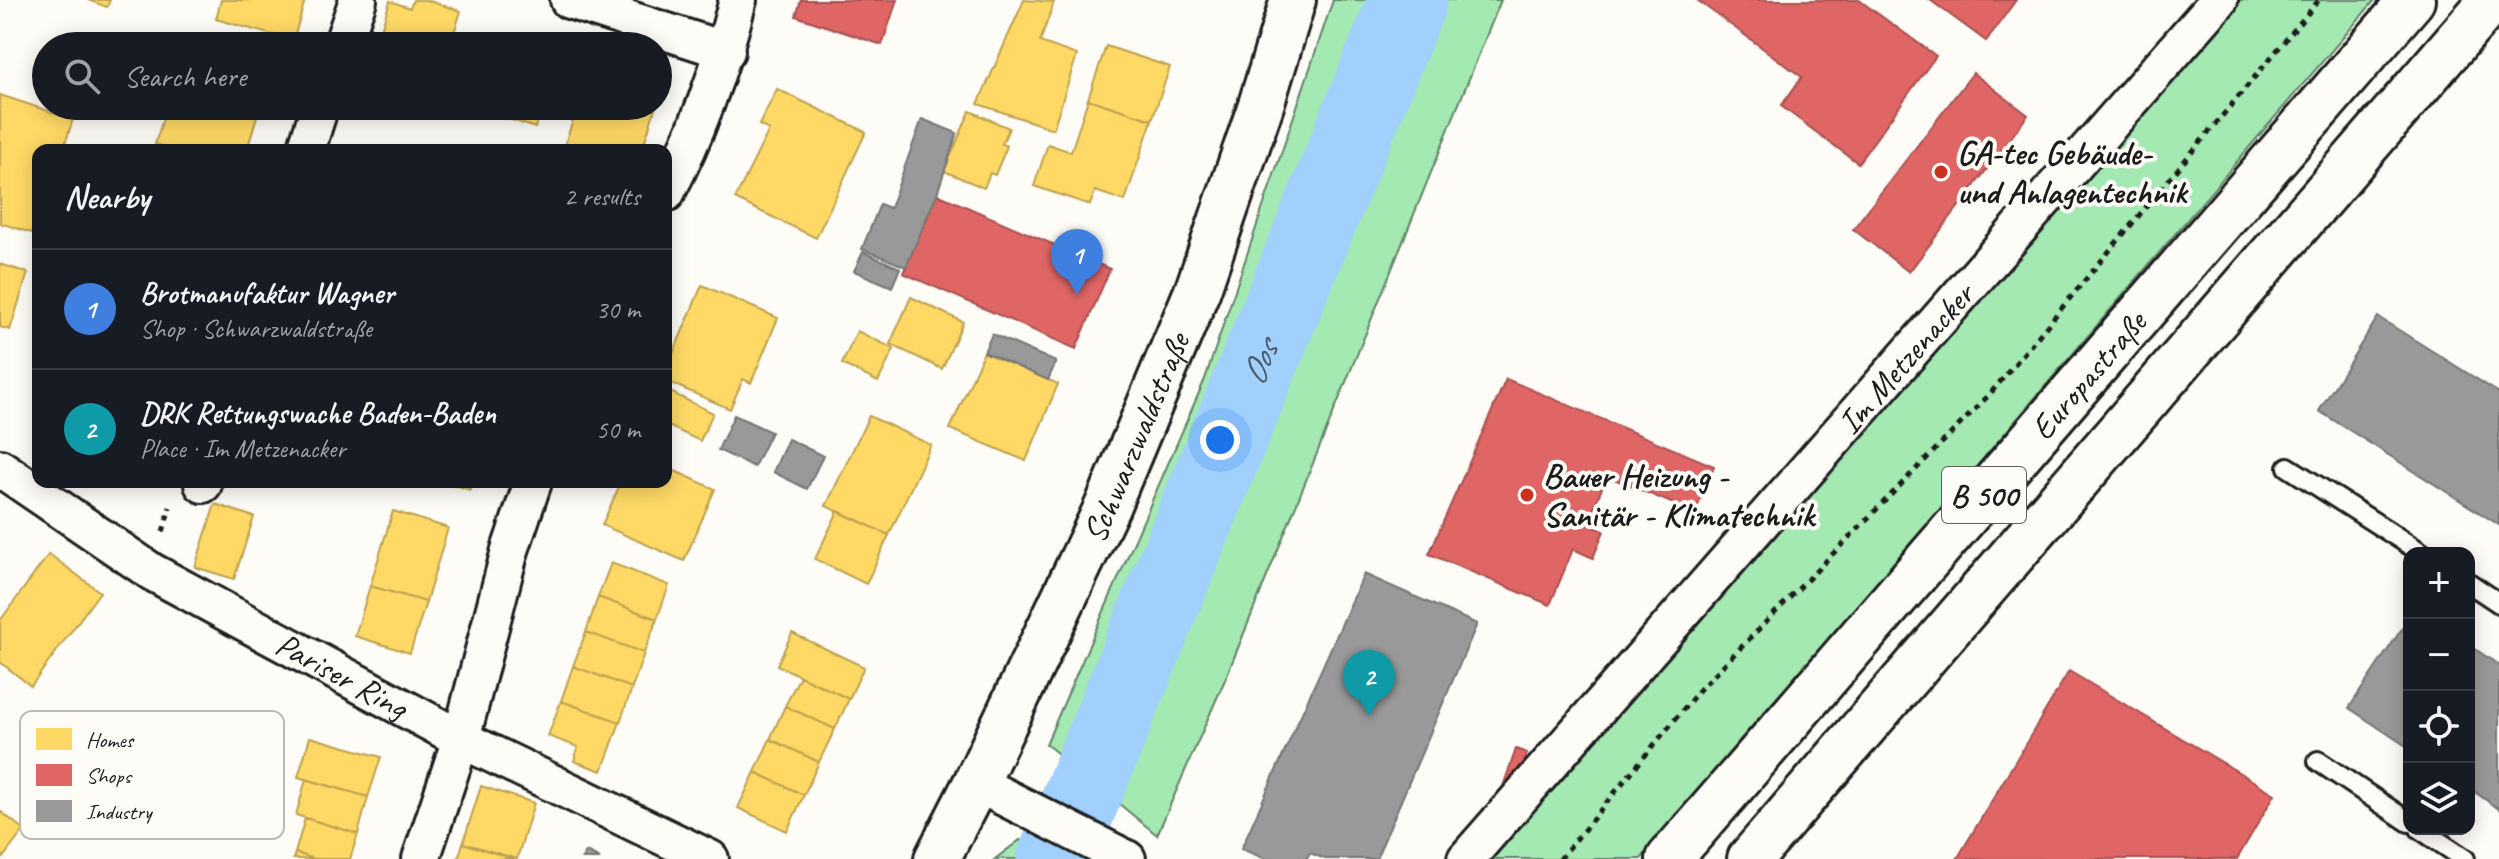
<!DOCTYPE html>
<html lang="en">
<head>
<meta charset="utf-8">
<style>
	body { margin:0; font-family:Caveat,sans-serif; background:#242831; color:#f1f3f6 }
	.controls { position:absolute; right:24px; bottom:24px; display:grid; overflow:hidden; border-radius:16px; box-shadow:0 4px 20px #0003 }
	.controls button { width:72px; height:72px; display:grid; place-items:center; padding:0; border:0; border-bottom:2px solid #363941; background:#171b24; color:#f1f3f6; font:40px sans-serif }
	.you { position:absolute; left:1220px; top:440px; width:28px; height:28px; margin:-20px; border:6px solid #fff; border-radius:50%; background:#1a73e8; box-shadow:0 0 0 12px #1a73e833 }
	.badge { display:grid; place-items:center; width:52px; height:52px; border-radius:50%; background:#2563eb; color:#fff; font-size:26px; font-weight:700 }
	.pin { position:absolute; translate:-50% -66px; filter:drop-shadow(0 2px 4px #0008) }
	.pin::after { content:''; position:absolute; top:42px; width:28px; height:24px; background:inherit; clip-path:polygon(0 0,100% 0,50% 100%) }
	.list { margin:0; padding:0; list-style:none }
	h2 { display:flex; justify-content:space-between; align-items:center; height:104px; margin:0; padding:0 32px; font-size:34px }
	h2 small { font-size:26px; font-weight:400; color:#9ea1a6 }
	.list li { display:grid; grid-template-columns:52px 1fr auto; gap:24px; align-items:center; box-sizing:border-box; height:120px; padding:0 32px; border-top:2px solid #363941 }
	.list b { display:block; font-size:30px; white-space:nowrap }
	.list p { margin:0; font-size:26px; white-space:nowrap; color:#9ea1a6 }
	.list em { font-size:26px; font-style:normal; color:#9ea1a6 }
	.icon { flex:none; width:44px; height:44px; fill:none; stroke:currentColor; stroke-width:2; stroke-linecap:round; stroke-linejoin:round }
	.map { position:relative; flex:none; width:2499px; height:859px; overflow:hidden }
	.search { position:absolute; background:#171b24; box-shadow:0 4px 20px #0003; left:32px; top:32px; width:640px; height:88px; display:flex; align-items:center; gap:20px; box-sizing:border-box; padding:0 28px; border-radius:44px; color:#9ea1a6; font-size:30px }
	.panel { position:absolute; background:#171b24; box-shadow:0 4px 20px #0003; left:32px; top:144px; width:640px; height:344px; border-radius:16px }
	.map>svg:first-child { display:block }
	.green { fill:#a4e8b2; stroke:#608267; stroke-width:2 }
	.homes { fill:#ffd966; stroke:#bba050; stroke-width:2 }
	.shops { fill:#e06666; stroke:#a55050; stroke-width:2 }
	.industry { fill:#999; stroke:#747474; stroke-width:2 }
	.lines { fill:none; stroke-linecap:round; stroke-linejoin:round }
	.river { stroke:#a1d0fd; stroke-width:78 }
	.service-casing { stroke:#1c1c1c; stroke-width:24 }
	.minor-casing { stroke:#1c1c1c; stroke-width:42 }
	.tertiary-casing { stroke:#1c1c1c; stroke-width:50 }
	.primary-casing { stroke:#1c1c1c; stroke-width:50 }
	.path { stroke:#1c1c1c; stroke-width:5; stroke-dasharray:6 6; stroke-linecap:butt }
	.service { stroke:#fdfcf7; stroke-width:18 }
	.minor { stroke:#fdfcf7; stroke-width:36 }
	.tertiary { stroke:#fdfcf7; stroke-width:44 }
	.primary { stroke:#fdfcf7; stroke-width:44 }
	.poi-dot { fill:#c8321e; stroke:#fdfcf7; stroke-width:3 }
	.labels { text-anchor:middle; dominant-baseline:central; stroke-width:8; stroke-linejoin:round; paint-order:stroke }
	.shield { fill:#fdfcf7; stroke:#605f5e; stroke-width:2 }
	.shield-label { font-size:32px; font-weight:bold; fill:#1c1c1c }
	.poi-label { font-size:34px; font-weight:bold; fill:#1c1c1c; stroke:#fdfcf7; text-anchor:start }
	.street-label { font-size:34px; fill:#1c1c1c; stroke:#fdfcf7 }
	.water-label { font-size:36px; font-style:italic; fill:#4b5b6b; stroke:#fdfcf7 }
	.key { fill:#fdfcf7; stroke:#bab9b5; stroke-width:2 }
	.key-label { font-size:22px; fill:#1c1c1c }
</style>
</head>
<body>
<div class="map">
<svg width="2499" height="859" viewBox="0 0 2499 859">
	<rect width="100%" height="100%" fill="#fdfcf7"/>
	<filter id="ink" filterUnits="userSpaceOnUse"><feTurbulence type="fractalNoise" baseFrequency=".0125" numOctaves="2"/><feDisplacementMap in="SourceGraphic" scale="16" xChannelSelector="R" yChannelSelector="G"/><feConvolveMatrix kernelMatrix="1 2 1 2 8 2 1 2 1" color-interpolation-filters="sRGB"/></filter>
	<g filter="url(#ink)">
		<path class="green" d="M1333,0H1501L1227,675L1157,835L1046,744L1205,379Z
			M2219,0H2375L1641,859H1466Z
			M1020,840L1056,859H995Z"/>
		<path class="homes" d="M88,0H110L107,7Z
			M221,0H305L293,41L216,19Z
			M413,0H426L461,11L450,46H376L390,1L410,8Z
			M1024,0L1054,2L1040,42L1077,55L1053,129L978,104Z
			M492,33L534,46H488Z
			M1106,46L1170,67L1152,120L1088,99Z
			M777,89L866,132L816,238L735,199L769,130L759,125Z
			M0,95L73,119L63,150H38V225L35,234L0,223Z
			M1088,99L1152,120L1125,201L1095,191L1090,205L1034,186L1048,144L1071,152Z
			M167,106H260L247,150H175L155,144Z
			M470,106H541L535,128Z
			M570,106H656L642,150H575L564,147L574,117L567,116Z
			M970,111L1009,128L1002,144L1007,146L995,175L990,173L984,188L944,171Z
			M0,264L28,273L10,330L0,327Z
			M702,285L778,318L751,383L743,379L730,409L666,381V370Z
			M911,297L963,322L942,369L890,344Z
			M857,331L894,349L878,382L842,364Z
			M984,352L1058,384L1026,461L950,429Z
			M666,390L713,413L700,441L666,425Z
			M869,416L931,445L889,535L826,506Z
			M666,467L715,489L684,561L602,525L621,482H666Z
			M446,482H472L470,490Z
			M215,504L254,517L234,579L195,567Z
			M393,511L448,528L426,602L370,586Z
			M838,511L889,535L866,584L815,559Z
			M49,554L100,592L31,686L0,662V621Z
			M611,563L669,585L657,619L598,597Z
			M370,586L426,602L410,653L355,636Z
			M598,597L657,619L644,653L586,632Z
			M586,632L644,653L632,688L573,666Z
			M792,633L864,667L849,699L777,665Z
			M573,666L632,688L620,722L561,701Z
			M800,676L849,699L835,729L785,706Z
			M561,701L620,722L602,771L574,761L578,747L548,736Z
			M785,706L835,729L819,762L770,739Z
			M310,737L381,757L368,797L298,777Z
			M770,739L819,762L804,795L755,772Z
			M755,772L804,795L787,831L738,808Z
			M306,779L368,797L358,834L296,815Z
			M481,786L534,803L517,859L463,843Z
			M0,811L24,830L2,859H0Z
			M305,818L358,834L350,859H315L295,853Z
			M463,843L514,859H458Z
			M295,853L315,859H293Z"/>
		<path class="shops" d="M801,0H897L882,45L796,16Z
			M1697,0H1859L1936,56L1858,163L1781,106L1802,77Z
			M1930,0H2016L1986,41Z
			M1973,73L2028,115L1909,272L1853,229Z
			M937,194L1110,269L1076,349L903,273Z
			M1506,379L1714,466L1695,513L1607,476L1587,524L1604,531L1593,558L1573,549L1550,605L1429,554Z
			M2069,671L2275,794L2237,859H1957Z
			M1516,749L1527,753L1510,802L1499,798Z"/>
		<path class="industry" d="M922,119L957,133L937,194L906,267L862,249L880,204L890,208Z
			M863,252L900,268L892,287L854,271Z
			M2378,317L2499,393V525L2319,411Z
			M992,334L1056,362L1048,380L984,352Z
			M734,415L771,432L754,467L718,450Z
			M788,439L823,456L807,489L773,472Z
			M1364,574L1477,624L1376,859H1325L1310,853L1306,859H1266L1241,849Z
			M2409,618V748L2349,708Z
			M2469,645L2499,665V809L2469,788Z
			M586,852L600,859H582Z"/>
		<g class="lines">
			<path class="river" id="s1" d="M1056,859L1408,0"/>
			<g class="service-casing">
				<path id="service" d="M2288,467L2422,553
					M2469,583L2499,603
					M2318,761L2409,822
					M2420,829L2465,859"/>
			</g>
			<g class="minor-casing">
				<g id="minor">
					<path d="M569,0L726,51"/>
					<path d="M342,46L358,0"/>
					<path d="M306,150L320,106"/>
					<path d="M666,193C698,132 721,66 738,0"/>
					<path id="s2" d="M0,468L152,572L461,739L510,550L533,482"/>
					<path d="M203,484V482"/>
					<path d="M976,783L1127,859"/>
					<path d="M421,859L461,739L710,859"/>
					<path id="s3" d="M1466,859L2219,0"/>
				</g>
			</g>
			<g class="tertiary-casing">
				<g id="tertiary">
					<path id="s4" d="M937,859L976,783L1107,507L1198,289L1261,105L1293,0"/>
				</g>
			</g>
			<g class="primary-casing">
				<g id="primary">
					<path id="s5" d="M1669,859L2412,0"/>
					<path d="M1750,859L2492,0"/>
				</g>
			</g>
			<path class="path" d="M163,532L170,507
				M1560,859L1700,689L1989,395L2319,0"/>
			<use href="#service" class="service"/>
			<use href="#minor" class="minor"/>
			<use href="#tertiary" class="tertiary"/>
			<use href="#primary" class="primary"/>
		</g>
	</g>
	<g class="poi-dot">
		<circle cx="1941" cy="172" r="8"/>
		<circle cx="1527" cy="495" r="8"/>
	</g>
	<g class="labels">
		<rect class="shield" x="1942" y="467" width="84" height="56" rx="6"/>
		<g class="shield-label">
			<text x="1984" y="495">B 500</text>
		</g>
		<g class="poi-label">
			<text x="1957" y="152">GA-tec Gebäude-<tspan x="1957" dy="39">und Anlagentechnik</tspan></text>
			<text x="1543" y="475">Bauer Heizung -<tspan x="1543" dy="39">Sanitär - Klimatechnik</tspan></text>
		</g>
		<g class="street-label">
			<text stroke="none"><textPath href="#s3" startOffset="666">Im Metzenacker</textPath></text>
			<text stroke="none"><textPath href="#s5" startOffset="640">Europastraße</textPath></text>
			<text stroke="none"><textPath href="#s4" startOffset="466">Schwarzwaldstraße</textPath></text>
			<text stroke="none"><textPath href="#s2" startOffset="400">Pariser Ring</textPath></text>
		</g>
		<g class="water-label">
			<text stroke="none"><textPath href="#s1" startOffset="536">Oos</textPath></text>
		</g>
	</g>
	<rect x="20" y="711" width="264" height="128" rx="12" class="key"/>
	<rect x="36" y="728" width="36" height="22" fill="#ffd966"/>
	<rect x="36" y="764" width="36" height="22" fill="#e06666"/>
	<rect x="36" y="800" width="36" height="22" fill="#999"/>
	<g class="key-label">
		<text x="86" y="747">Homes</text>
		<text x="86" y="783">Shops</text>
		<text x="86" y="819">Industry</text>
	</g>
</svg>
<div class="controls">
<button>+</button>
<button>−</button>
<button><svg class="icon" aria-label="locate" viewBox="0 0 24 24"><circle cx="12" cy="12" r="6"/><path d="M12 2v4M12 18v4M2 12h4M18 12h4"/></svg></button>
<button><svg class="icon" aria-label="layers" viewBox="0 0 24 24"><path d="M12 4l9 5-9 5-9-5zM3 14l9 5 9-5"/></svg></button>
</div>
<div class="you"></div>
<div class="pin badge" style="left:1077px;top:295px;background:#3f7fe0">1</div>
<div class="pin badge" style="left:1369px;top:716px;background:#0f9aa8">2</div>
<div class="search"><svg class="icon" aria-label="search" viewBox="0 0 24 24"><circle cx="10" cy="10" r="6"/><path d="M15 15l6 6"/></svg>Search here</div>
<section class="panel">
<h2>Nearby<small>2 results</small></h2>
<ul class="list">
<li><span class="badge" style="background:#3f7fe0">1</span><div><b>Brotmanufaktur Wagner</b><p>Shop · Schwarzwaldstraße</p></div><em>30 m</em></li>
<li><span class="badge" style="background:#0f9aa8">2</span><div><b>DRK Rettungswache Baden-Baden</b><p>Place · Im Metzenacker</p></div><em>50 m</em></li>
</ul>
</section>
</div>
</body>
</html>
